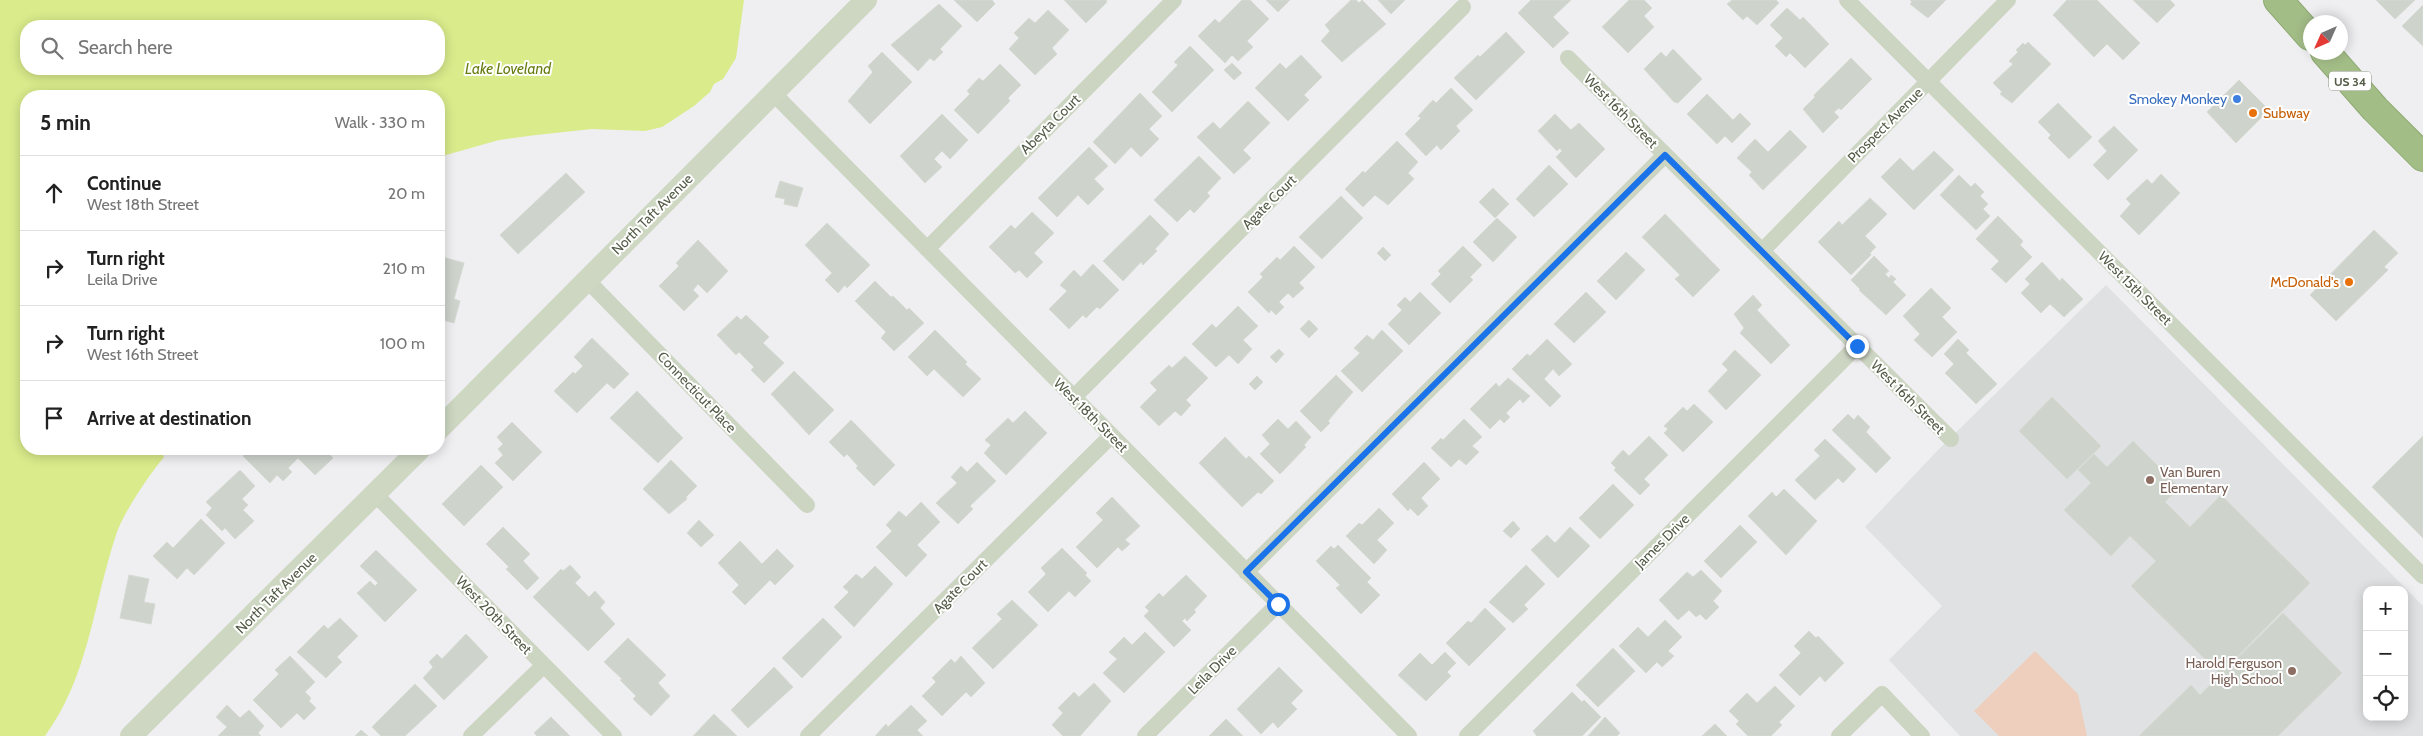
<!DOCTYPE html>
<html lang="en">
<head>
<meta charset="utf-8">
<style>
	body { margin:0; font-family:Cabin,sans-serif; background:#f2f2f2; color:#222 }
	.controls { position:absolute; right:15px; bottom:15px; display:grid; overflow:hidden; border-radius:10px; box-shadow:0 2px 12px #0003 }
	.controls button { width:45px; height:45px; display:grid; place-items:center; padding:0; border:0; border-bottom:1px solid #e0e0e0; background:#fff; color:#222; font:25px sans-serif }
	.compass { position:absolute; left:2303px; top:15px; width:45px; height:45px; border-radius:50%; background:#fff; box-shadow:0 2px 12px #0003; rotate:225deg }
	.stop { position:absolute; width:15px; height:15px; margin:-11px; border:4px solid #1a73e8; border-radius:50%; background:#fff }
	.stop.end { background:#1a73e8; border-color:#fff; box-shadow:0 1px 5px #0008 }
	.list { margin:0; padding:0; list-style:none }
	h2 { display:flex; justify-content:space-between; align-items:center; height:65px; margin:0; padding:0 20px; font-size:21px }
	h2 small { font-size:16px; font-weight:400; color:#767676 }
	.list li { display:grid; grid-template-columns:32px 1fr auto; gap:15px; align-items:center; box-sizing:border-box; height:75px; padding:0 20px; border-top:1px solid #e0e0e0 }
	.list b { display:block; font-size:19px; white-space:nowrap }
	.list p { margin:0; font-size:16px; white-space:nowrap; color:#767676 }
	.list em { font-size:16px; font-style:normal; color:#767676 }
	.icon { flex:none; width:28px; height:28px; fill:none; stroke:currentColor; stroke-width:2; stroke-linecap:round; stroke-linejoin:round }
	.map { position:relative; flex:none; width:2423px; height:736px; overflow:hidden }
	.search { position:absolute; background:#fff; box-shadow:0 2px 12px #0003; left:20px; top:20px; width:425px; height:55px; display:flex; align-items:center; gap:12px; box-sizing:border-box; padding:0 18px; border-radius:20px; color:#767676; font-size:19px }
	.panel { position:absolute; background:#fff; box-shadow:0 2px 12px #0003; left:20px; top:90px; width:425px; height:365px; border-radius:20px }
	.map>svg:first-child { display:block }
	.education { fill:#e0e1e2; fill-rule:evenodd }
	.green { fill:#eecfbe }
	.water { fill:#d9eb8b; fill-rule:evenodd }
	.building { fill:#ced3cc; stroke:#d5dad3 }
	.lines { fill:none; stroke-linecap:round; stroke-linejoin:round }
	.highway-casing { stroke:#8ea972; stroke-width:30 }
	.street { stroke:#ccd4c2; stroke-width:16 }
	.secondary { stroke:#cdd7c2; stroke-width:22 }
	.highway { stroke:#a3bd87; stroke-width:28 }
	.route { stroke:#1a73e8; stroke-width:6 }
	.shop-dot { fill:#3f7fe0; stroke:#fff; stroke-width:2 }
	.food-dot { fill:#e8710a; stroke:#fff; stroke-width:2 }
	.education-dot { fill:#8d6e63; stroke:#fff; stroke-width:2 }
	.labels { text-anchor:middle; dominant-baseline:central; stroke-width:4; stroke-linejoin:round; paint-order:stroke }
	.shield { fill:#fff; stroke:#878d7e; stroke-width:1 }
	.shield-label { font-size:12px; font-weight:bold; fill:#535c47 }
	.shop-label { font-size:14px; fill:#366cbe; stroke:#fff; text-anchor:end }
	.street-label { font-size:14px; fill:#535c47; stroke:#fff }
	.food-label { font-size:14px; fill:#c56008; stroke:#fff; text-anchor:start }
	.education-label { font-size:14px; fill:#785e54; stroke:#fff; text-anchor:start }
	.water-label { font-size:15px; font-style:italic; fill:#677b0f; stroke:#fff }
</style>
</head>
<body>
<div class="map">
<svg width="2423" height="736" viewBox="0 0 2423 736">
	<rect width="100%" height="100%" fill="#efeff1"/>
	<path class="education" d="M2106,285L2423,606V736H1960L1889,660L1942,606L1865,527L1938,450ZM2367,590H2404V717H2367Z"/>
	<path class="green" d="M2035,651L2078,694L2087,736H1999L1974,711Z"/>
	<path class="water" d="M0,0H744L736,58L723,79L714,84L710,92L694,106L662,127L645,131L592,129L536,135L499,140L439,157V96H26V449H160L164,457C149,475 123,513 116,535C93,604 89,676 45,736H0ZM26,26H439V69H26Z"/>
	<path class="building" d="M954,0H992L995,4L977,22Z
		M1064,0H1106L1107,2L1086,23Z
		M1242,0H1250L1269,19L1247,41L1253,47L1238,61L1232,55L1225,63L1198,36L1215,19L1219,23Z
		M1266,0H1290L1278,12Z
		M1351,0H1356L1359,3L1362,0L1386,24L1342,62L1321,41L1330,31L1325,25Z
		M1378,0H1405L1391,14Z
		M1531,0H1571L1553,17L1569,33L1553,48L1518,13Z
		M1629,0H1644L1652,8L1644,16L1654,27L1628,53L1602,27Z
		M1732,0H1776L1779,3L1757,25L1747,16L1743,20L1727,4Z
		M1910,0H1946L1928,18L1910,4L1912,2Z
		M2067,0H2097L2140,43L2123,60L2107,44L2094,57L2053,15Z
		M2133,0H2170L2175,5L2157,23Z
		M2376,0H2415L2395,19Z
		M939,4L962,26L940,49L943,52L934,61L930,58L918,71L891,45Z
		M2423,5V46L2402,26Z
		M1787,8L1800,20L1803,17L1829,44L1805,68L1790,53L1786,57L1775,46L1783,38L1770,25Z
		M1048,10L1069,30L1052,48L1057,54L1035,75L1009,49L1019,38L1014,33L1029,18L1035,23Z
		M1506,32L1525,52L1476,100L1454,78L1478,55L1480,57Z
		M2028,42L2051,64L2012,103L2000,94L2002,92L1993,83L2013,64L2009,61L2018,52L2016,50L2023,43L2025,45Z
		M1190,46L1214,70L1172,112L1152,92L1178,65L1174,62Z
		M1673,49L1702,79L1678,103L1674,102L1644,69L1661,52L1666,57Z
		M882,52L912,82L870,124L848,101L873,72L868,66Z
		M1301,55L1322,77L1304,95L1309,100L1288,121L1255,88L1280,63L1286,69Z
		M1851,58L1872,79L1841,110L1839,108L1834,112L1839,117L1823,133L1803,109L1815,97L1814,95Z
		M1232,63L1242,73L1234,80L1224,70Z
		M1000,64L1021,85L1008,98L1010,101L978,134L954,110L970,94L967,91L979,78L983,81Z
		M2239,80L2269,110L2236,143L2207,112Z
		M1451,88L1473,110L1456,126L1460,131L1441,150L1437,145L1426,156L1405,134L1421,118L1418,116L1433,100L1436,103Z
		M1140,93L1162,116L1149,129L1159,139L1141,157L1131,147L1115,164L1093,142Z
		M1707,94L1733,120L1740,113L1751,124L1732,143L1725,136L1717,144L1687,114Z
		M1248,101L1270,123L1243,150L1251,158L1234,174L1197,137L1213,122L1220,129Z
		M2058,103L2092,137L2069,159L2048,138L2051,135L2038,122Z
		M942,114L968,140L950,159L942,151L934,159L942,167L925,183L900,156Z
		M1555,114L1571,130L1579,123L1605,149L1576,178L1556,157L1562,151L1560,148L1557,151L1538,131Z
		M2114,126L2138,150L2108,180L2093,165L2107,151L2098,141Z
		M1790,130L1807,147L1763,190L1749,175L1752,172L1737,158L1755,139L1768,152Z
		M1397,141L1418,162L1408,173L1414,179L1388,205L1375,195L1363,207L1345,189L1363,171L1365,173Z
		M1089,147L1108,166L1094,179L1104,189L1088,205L1078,195L1057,217L1038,198Z
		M1934,151L1954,170L1914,210L1881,177L1900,158L1913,171Z
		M1199,156L1221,178L1207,193L1210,196L1194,213L1190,209L1177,222L1154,200Z
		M1549,165L1568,184L1534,217L1516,199Z
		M566,173L585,192L518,254L500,235Z
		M2161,174L2180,193L2139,235L2120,216L2131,204L2126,199L2147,179L2152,184Z
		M1959,175L1971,187L1975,183L1984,192L1980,196L1988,204L1983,209L1990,216L1976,230L1940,195Z
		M780,181L803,188L797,207L784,204L785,199L775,197Z
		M1493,188L1509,204L1495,218L1479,202Z
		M1341,196L1363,218L1322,259L1299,237Z
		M1870,198L1887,214L1865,236L1876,247L1870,253L1871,255L1851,275L1818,242L1839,221L1842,225Z
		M1032,212L1054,233L1034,253L1043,262L1027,278L1019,270L1015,273L989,247L1011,225L1015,229Z
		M1665,214L1720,270L1693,297L1675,279L1680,275L1642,237Z
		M1150,215L1169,234L1155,249L1157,251L1143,265L1141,262L1123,281L1103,261Z
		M1998,216L2023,241L2020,245L2032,257L2006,283L1991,269L1999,261L1976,239Z
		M1497,218L1517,237L1493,262L1473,242Z
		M827,223L870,265L847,288L845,285L838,293L825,280L832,273L805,245Z
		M2374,230L2398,253L2384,267L2388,270L2336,321L2310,295Z
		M698,240L728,271L707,293L698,284L693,290L699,296L684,311L659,286L679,266L676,263Z
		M1294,246L1315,267L1299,283L1304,288L1293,298L1288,293L1279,302L1284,307L1276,315L1271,310L1269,313L1248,292L1263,277L1260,274L1277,257L1280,260Z
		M1463,246L1482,265L1470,277L1473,280L1450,303L1431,284L1441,274L1438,271Z
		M1383,247L1391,255L1385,261L1377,253Z
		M1626,252L1645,270L1616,300L1597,281Z
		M439,256L464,263L454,299L460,301L454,323L439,319Z
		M1874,256L1889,271L1885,274L1889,278L1891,275L1896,279L1893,282L1906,295L1886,315L1859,290L1860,289L1851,280Z
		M2042,262L2060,281L2062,278L2083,299L2064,317L2050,304L2041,313L2021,293L2030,284L2025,279Z
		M1093,264L1119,290L1100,309L1097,307L1086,318L1083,315L1069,329L1049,309L1067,291L1060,285L1074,270L1081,277Z
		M875,281L891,297L893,296L907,310L909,308L924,323L894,351L881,338L886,332L855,301Z
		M1931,288L1951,308L1942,317L1957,332L1932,357L1914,340L1920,334L1903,316Z
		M1420,292L1441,313L1409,345L1388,324L1402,310L1397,305L1405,297L1410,302Z
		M1586,292L1606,312L1574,343L1554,324Z
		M1753,295L1762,305L1757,310L1790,345L1771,364L1740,333L1744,328L1734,314Z
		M1238,306L1258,326L1243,340L1252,349L1238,364L1229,355L1216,367L1192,344L1212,324L1216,328Z
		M746,315L769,337L763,343L784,363L764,383L751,370L754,367L739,352L736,355L717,335L737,316L741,320Z
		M1309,320L1318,329L1309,338L1300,329Z
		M935,330L967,362L965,364L981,379L963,397L934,369L927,376L908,357Z
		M1382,330L1403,351L1362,392L1341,371L1360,353L1354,348L1367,335L1373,340Z
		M592,338L629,374L614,389L607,383L577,413L554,391L573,372L575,374L583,366L574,357Z
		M1547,339L1572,364L1559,376L1553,369L1544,379L1561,396L1550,407L1512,369L1527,354L1530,356Z
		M1958,339L1969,350L1966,353L1997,384L1976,404L1945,373L1954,364L1944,354Z
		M1279,349L1284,354L1276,363L1270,357Z
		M1735,350L1761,375L1726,410L1708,391L1728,370L1722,364Z
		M1185,356L1208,378L1186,400L1191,405L1181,416L1175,411L1159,426L1140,407L1157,390L1150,383L1169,365L1172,368Z
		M794,371L834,410L809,435L771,394Z
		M1336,375L1353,392L1338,409L1328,421L1330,423L1321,432L1300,411Z
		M1257,376L1263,382L1255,390L1249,384Z
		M1508,378L1530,396L1523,403L1520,399L1506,413L1510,417L1504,423L1500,419L1490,429L1470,409L1496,383L1499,387Z
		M637,391L683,438L658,463L610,418Z
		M2052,397L2101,446L2067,479L2019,431Z
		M1694,404L1713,422L1683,452L1664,433L1668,429L1664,426L1683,407L1687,411Z
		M1025,411L1047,433L1006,475L984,453L991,445L985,440L1008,418L1013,423Z
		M1848,414L1854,420L1858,415L1870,427L1866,432L1891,458L1876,473L1832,430Z
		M1278,419L1288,429L1296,421L1311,437L1304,445L1306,447L1280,474L1260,454L1270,444L1262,435Z
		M1464,419L1482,437L1472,446L1479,452L1466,465L1459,459L1451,467L1431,448L1441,438L1443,440Z
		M851,420L895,465L874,486L856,468L858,466L847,454L844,457L829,442Z
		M512,422L542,452L513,481L495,463L503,455L498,449L503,444L497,437Z
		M1649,436L1668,455L1644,479L1650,485L1640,495L1614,470L1616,468L1611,463L1623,450L1629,456Z
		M2423,436V538L2372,487Z
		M1225,437L1246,459L1249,456L1274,481L1261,494L1258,492L1242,507L1199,463Z
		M1825,439L1856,469L1843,483L1838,478L1815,500L1795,480L1820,456L1814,450Z
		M2133,441L2179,487L2165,502L2190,527L2221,495L2310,583L2220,674L2131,586L2156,561L2130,536L2111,556L2064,510L2091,483L2078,470L2094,454L2107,467Z
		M250,449H259L264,454L269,449H324L333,458L315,475L298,458L288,468L292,472L283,481L277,475L270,483L243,456Z
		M671,460L697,486L686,497L687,499L669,514L643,489Z
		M977,462L996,481L970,506L973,509L958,524L936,503L957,483L951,477L961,466L967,472Z
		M1424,462L1440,479L1421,498L1428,506L1418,516L1410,508L1408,511L1392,494Z
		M481,465L503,487L464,526L442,504Z
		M240,470L255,486L242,499L248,505L243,510L254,521L235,539L225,528L222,531L206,515L212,508L206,502Z
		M1613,484L1634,505L1600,539L1579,518Z
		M1784,489L1817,521L1786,555L1748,516L1772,492L1776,497Z
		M1112,497L1140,526L1125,540L1130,544L1122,551L1118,547L1097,568L1076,547L1103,520L1096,513Z
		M921,502L940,522L917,545L927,555L906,577L876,547L892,531L886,525L899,511L906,517Z
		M1379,508L1394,523L1377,540L1387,550L1374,564L1346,536L1359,523L1362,525Z
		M201,519L225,543L194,575L187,568L177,579L153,556L167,542L173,548Z
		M699,520L714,535L701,547L687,533Z
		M1513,521L1520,529L1511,538L1503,531Z
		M1740,525L1757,542L1721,578L1704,561Z
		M503,527L530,554L523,561L539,578L527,590L506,569L509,567L486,544Z
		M1570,527L1590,546L1558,578L1531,550L1547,535L1555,543Z
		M740,541L762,564L777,549L794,566L775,585L770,580L745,605L732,592L739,585L718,563Z
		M1338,545L1371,578L1367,582L1380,595L1361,614L1336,588L1340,585L1316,561L1331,546L1334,549Z
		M1062,548L1087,573L1085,575L1091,581L1075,597L1069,591L1048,612L1028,592L1046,574L1041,568Z
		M376,550L417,590L385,622L357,593L370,581L375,586L378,583L360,566Z
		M570,565L581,577L575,583L589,597L595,591L605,602L600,608L615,624L588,651L533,597L561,569L563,571Z
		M1526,565L1545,584L1524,605L1528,609L1513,623L1489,602Z
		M875,566L893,584L854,627L834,607L849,592L843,587L856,574L862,579Z
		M1701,570L1722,591L1713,601L1719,607L1706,620L1700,614L1696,617L1689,610L1678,620L1659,600L1687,572L1693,577Z
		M129,575L149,579L144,602L155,604L151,624L120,618Z
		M1186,575L1207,596L1194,610L1196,612L1187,621L1185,618L1182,621L1191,630L1174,647L1144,616L1149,611L1145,607L1159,593L1163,597Z
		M1012,600L1038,625L993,669L972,648L1002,619L997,614Z
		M1485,608L1506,629L1469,666L1446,643L1468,621L1471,623Z
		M2283,613L2342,673L2278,736H2139L2191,685L2200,695Z
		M340,618L358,636L337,657L342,662L326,678L297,652L324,625L328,629Z
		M823,618L842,637L802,678L782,658Z
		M1665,620L1682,637L1668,651L1674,656L1662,667L1657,662L1646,673L1619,646L1638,627L1648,637Z
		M1809,631L1816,638L1818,636L1844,663L1825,682L1820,676L1800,696L1779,675L1801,653L1794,646Z
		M1145,632L1165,652L1124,693L1103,673L1117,659L1109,652L1124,637L1132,645Z
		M466,634L488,657L444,700L423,678L433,667L429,662L437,654L442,659Z
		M628,638L666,675L658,683L670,696L651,716L633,699L636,696L620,680L622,679L604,662Z
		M1613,648L1635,671L1598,707L1576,685Z
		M1445,652L1456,663L1447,672L1451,676L1426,701L1398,675L1420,653L1432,665Z
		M290,656L315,682L305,692L311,698L309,701L316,708L304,720L297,713L281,728L253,700L279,674L275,670Z
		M961,656L985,683L971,697L966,692L942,716L922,696L936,682L932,678L951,659L955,663Z
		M774,667L793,687L748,728L731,710Z
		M1279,667L1303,691L1291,703L1297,709L1278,728L1273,722L1261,734L1237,709Z
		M1094,683L1111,701L1080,736H1063L1052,725L1063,713L1058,708L1074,692L1079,697Z
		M415,684L437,706L405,736H381L372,727Z
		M1775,686L1795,706L1779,722L1782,725L1771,736H1748L1736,724L1739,721L1729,711L1747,693L1757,703Z
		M1572,692L1582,702L1584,700L1601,717L1582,736H1537L1533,731Z
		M227,705L240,718L249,710L264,726L258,733L261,736H218L227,727L216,717Z
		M911,705L927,721L917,730L923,736H875L886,724L888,727Z
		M714,714L737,736H693Z
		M551,717L570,736H537L534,733Z
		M1605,717L1620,733L1617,736H1588Z
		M1226,719L1243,736H1209Z
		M1715,724L1727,736H1702Z
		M361,730L368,736H355Z"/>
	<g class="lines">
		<g class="highway-casing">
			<path id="highway" d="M2278,0L2310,36
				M2325,52L2375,109L2423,157"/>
		</g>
		<path class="street" d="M1847,0L2423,576
			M1568,58L1951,439
			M773,93L1409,736
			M927,249L1174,0
			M1762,251L2008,0
			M587,280L807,505
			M1074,397L1463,7
			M375,494L614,736
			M1246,572L1665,155
			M471,736L544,665
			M808,736L1111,436
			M1145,736L1278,604
			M1467,736L1857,346
			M1839,736L1882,694L1922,736"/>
		<path class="secondary" d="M439,429L866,0
			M131,736L420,449"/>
		<use href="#highway" class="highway"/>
	</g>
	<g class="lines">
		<path class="route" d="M1278,604L1246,572L1665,155L1857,346"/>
	</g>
	<circle class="shop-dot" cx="2237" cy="99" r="5"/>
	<g class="food-dot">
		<circle cx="2253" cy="113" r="5"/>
		<circle cx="2349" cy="282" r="5"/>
	</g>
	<g class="education-dot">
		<circle cx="2150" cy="480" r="5"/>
		<circle cx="2292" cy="671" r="5"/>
	</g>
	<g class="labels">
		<rect class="shield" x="2329" y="71.5" width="42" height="19" rx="4"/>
		<g class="shield-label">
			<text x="2350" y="81">US 34</text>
		</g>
		<g class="shop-label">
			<text x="2227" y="99">Smokey Monkey</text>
		</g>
		<g class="street-label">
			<text transform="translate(1621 111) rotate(45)">West 16th Street</text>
			<text transform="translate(1050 124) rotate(-45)">Abeyta Court</text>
			<text transform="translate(1885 125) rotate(-45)">Prospect Avenue</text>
			<text transform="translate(1269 202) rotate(-45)">Agate Court</text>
			<text transform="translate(652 214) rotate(-45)">North Taft Avenue</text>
			<text transform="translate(2135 288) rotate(45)">West 15th Street</text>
			<text transform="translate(697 392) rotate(46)">Connecticut Place</text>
			<text transform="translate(1908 397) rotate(45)">West 16th Street</text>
			<text transform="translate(1091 415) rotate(45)">West 18th Street</text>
			<text transform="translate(1662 541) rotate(-45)">James Drive</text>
			<text transform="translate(960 586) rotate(-45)">Agate Court</text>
			<text transform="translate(276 593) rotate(-45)">North Taft Avenue</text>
			<text transform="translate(494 615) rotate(46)">West 20th Street</text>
			<text transform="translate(1212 670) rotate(-45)">Leila Drive</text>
		</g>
		<g class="food-label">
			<text x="2263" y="113">Subway</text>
			<text x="2339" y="282" text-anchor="end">McDonald's</text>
		</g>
		<g class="education-label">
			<text x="2160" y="472">Van Buren<tspan x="2160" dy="16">Elementary</tspan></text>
			<text x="2282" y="663" text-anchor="end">Harold Ferguson<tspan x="2282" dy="16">High School</tspan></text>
		</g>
		<g class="water-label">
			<text x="508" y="69">Lake Loveland</text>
		</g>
	</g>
</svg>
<div class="controls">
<button>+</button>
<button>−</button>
<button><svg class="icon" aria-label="locate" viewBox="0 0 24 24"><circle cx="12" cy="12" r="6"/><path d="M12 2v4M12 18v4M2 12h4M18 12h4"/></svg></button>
</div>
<svg class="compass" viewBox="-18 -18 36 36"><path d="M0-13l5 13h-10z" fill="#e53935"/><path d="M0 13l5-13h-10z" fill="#767676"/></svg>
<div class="stop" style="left:1278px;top:604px"></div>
<div class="stop end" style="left:1857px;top:346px"></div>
<div class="search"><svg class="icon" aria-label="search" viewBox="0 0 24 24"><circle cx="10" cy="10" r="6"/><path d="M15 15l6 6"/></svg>Search here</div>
<section class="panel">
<h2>5 min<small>Walk · 330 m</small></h2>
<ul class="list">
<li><svg class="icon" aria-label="ahead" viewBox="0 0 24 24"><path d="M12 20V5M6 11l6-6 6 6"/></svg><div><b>Continue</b><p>West 18th Street</p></div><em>20 m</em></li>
<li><svg class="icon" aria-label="right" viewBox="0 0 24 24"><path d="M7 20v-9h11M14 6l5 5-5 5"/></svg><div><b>Turn right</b><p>Leila Drive</p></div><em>210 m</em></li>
<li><svg class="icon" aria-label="right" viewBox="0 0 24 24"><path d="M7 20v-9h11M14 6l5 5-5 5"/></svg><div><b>Turn right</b><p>West 16th Street</p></div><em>100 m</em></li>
<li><svg class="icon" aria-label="arrive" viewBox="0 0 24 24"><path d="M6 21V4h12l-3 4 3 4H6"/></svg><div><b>Arrive at destination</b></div></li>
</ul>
</section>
</div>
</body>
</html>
